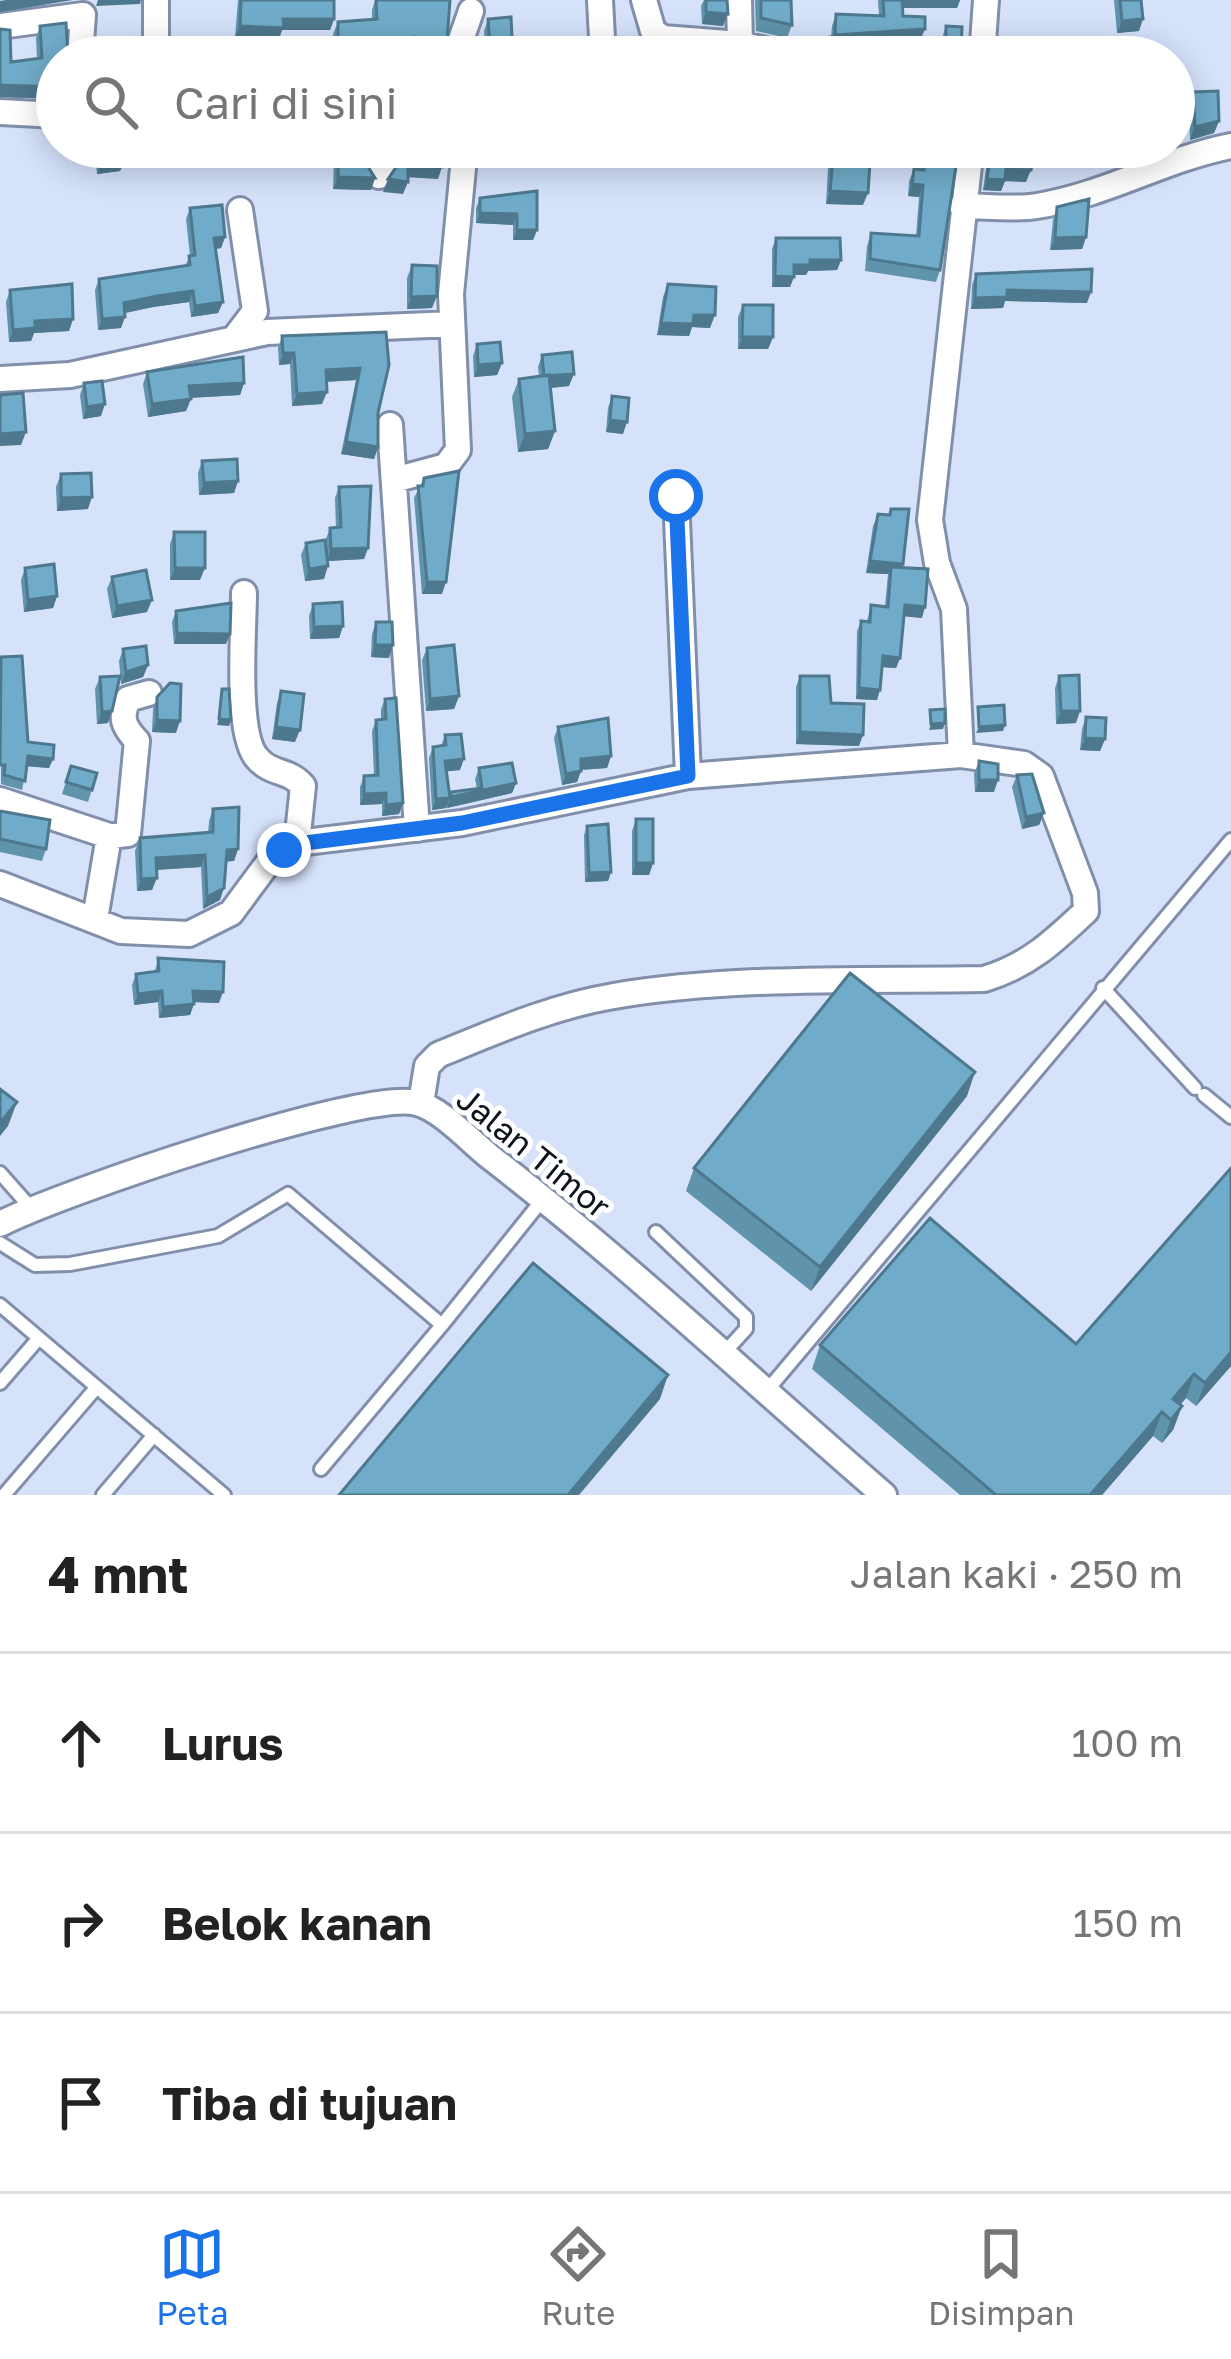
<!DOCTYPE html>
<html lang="id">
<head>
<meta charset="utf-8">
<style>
	body { margin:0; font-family:"Golos Text",sans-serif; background:#f6f6f6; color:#222 }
	.stop { position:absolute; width:36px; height:36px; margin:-27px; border:9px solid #1a73e8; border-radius:50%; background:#fff }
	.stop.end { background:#1a73e8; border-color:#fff; box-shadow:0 3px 12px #0008 }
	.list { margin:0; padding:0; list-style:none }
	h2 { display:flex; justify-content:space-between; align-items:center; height:156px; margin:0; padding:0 48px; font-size:51px }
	h2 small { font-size:39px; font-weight:400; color:#767676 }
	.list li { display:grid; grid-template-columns:78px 1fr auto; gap:36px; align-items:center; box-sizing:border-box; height:180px; padding:0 48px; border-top:3px solid #e0e0e0 }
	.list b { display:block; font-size:45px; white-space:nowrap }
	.list em { font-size:39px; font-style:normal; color:#767676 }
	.icon { flex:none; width:66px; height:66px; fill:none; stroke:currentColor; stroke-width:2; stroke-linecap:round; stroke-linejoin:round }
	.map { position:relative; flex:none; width:1231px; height:1495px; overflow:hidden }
	.search { position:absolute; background:#fff; box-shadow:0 6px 30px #0003; left:36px; right:36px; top:36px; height:132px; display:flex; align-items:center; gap:30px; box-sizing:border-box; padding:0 42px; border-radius:66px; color:#767676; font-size:45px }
	.sheet { height:696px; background:#fff }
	nav { display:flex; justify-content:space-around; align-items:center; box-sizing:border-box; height:168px; border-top:3px solid #e0e0e0; background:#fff; font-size:33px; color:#767676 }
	nav a { display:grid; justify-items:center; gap:6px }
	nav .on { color:#1a73e8 }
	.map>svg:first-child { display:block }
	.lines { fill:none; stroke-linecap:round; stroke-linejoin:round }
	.service-casing { stroke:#818faa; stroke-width:18 }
	.minor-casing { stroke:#818faa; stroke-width:30 }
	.service { stroke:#fff; stroke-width:12 }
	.minor { stroke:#fff; stroke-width:24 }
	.wall { fill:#6094ad }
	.shaded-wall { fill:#4e788d }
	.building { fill:#70acc9; stroke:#4e788d; stroke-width:3 }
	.route { stroke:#1a73e8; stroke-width:15 }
	.labels { text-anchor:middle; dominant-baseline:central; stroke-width:10; stroke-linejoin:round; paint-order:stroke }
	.street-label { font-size:33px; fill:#0d121c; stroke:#fff }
</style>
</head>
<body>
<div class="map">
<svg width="1231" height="1495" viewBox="0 0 1231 1495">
	<rect width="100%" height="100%" fill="#d5e2fa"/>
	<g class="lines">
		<g class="service-casing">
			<path id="service" d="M1103,988L1195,1088
				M1204,1095L1231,1117
				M0,1173L31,1208
				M656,1232L746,1317V1329L723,1354
				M0,1243L35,1265L70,1264L218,1236L288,1194L442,1325L543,1199
				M0,1305L224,1495
				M0,1383L39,1338
				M765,1393L1231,840
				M321,1469L442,1325
				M4,1495L96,1388
				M103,1495L154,1435"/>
		</g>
		<g class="minor-casing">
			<path id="minor" d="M600,0L603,57
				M644,0L653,31L663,38L740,44L794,57
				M739,0L740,44
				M0,26L83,15L80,57
				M156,57V0
				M223,57H271
				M455,57L471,11
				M982,57L986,0
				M0,112L57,115
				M379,176L388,153L404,147
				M962,206C986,206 1013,210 1037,206C1105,195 1165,159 1231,146
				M236,336L255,311L240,210
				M0,379L70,375L267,332L452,324
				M390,425L417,829
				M394,480L446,466L458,450L451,294L465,147
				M676,496L688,776
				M244,593C244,629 235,733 257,758C271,775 289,769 303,786L297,843
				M961,755L954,609L937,563L930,520L971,147
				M0,800L109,836
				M0,884L121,931L189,934L231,913L271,859L297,843L462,823L688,776L961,755L1024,764L1041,776L1085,893L1086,911C1053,942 1028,966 984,979C865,981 730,976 614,996C553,1006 494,1032 438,1055L427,1066L421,1103
				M95,919L109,836L128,834L137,741C123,726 120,718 128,699L149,693
				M0,1224C57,1194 365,1089 417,1103C441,1109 470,1141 490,1157C626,1262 753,1382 884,1495"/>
		</g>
		<use href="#service" class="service"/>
		<use href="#minor" class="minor"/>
	</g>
	<path class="wall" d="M238,0H334V19L330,30H282L279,39L235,37Z
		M375,0H450L445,57H410V50L363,57H334L333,34L338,22L372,20V10Z
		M704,0H727L723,26L702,24L701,6Z
		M755,0H791L792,25L787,38L756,31Z
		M878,0H960L957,8H903V16L920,41L848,46V57H825V50L831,37L832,26L836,14L879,16Z
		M1114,0H1141L1139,31L1117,33Z
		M488,19L513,57H486L484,31Z
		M40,26L57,99L0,97V29L11,62L37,59L36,38Z
		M946,26L962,27L960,57H941L942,38Z
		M1193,92L1219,121L1214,133L1190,140L1189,104Z
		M94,147H123L125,159L120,171L97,174Z
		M339,147H375L370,154L367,165L375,178L371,190L333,189L334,159Z
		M833,147H871L863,205L826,204L828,167Z
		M923,147H959L940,270L936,282L865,271L867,246L871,233L916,236L919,197L908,196L909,181L914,169L920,170Z
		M989,147H991L1026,182L1005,181L1001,191L983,190Z
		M1116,147H1152L1150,153L1118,164Z
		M537,191V230L533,240H513V225L476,223V208L480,198Z
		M1057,207L1086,237L1082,249L1050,250L1053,220Z
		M190,208L225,237L221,248L215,249L223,302L218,313L191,317L189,302L153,307L125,313L121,328L98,330L95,290L99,279L185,266L190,256L186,219Z
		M776,238L841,260L837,270L808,271L806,275H794L790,287H772V249Z
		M412,265L432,308L407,309V278Z
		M976,274L1087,303L1005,301L1003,308L971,309L972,285Z
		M668,284L710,328L692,327L689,336L657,335L663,297Z
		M10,290L73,319L69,331L34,333L31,341L9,342L6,302Z
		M743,305L773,337L768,349H738V317Z
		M386,332L378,413V447L374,459L341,454L356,380L326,382L322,404L292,406L290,364L279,365L278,348L282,336Z
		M477,344L502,363L497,375L474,377L473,356Z
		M542,355L569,386L550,388L555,431L548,449L518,452L512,397L519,379L539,376L538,367Z
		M147,372L244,383L240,395L191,398L186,411L148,417L143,384Z
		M84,383L101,416L83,419L80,395Z
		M612,396L623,434L606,432L608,408Z
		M202,461L238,481L234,493L199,495L198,473Z
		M61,474L88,509L57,511L56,487Z
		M424,478L442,594H422L414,498Z
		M339,487L368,548L364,559L328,561L324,579L305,581L301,555L306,543L327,555L326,539L330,528H336L335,498Z
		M891,509L903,564L902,568L922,618L904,616L900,658L896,668L882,667L877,700L856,699L857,631L861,621H867L871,605L885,606L888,574L866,573L873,526L878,514L888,515Z
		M174,532L200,580H170V544Z
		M25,568L57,596L53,608L24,612L21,580Z
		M112,577L147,612L112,618L107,589Z
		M313,604L343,626L339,638L310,639L309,616Z
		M176,611L226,644H174L172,622Z
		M376,622L389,658L371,657L372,634Z
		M427,648L459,696L454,709L426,711L422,660Z
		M123,649L148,665L143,677L121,684L119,661Z
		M1,657L28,742L53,759L49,768L27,766L22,790L1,784Z
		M800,676L831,703L859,746L796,744V687Z
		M1059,676L1076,723L1056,724L1055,688Z
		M100,677L108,723L97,724L95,689Z
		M281,691L295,742L272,739L277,703Z
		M157,697L176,733L152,732L153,709Z
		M385,699L403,803L399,814L382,816V804L360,805V787L364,776L374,775L372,731L376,720H381V709Z
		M1086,717L1105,739L1100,751L1080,750L1082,729Z
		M558,727L611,756L607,768L581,770L577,782L562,785L554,738Z
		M445,735L460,770L446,771L449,795L477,789L475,779L479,768L516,783L512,793L447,808V805L446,808L432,810L429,758L433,747L441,746Z
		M979,761L994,792H975L974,774Z
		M71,766L97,773L88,802L62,794Z
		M1017,775L1044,813L1039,825L1022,829L1012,787Z
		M213,809L238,849L234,861H226L220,900L203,909L201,867L157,870L152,890L137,891L135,851L140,838L208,833L209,821Z
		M0,811L46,849L42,861L0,852Z
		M636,819L653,863L649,875H632V831Z
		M587,826L611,872L608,881L585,882L584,835Z
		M158,958L219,1003L194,1002L190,1015L159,1018L158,1002L134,1005L132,985L136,974L155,971Z
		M967,1096L811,1291L686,1191L694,1168Z
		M1076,1344L1231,1366L1196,1406L1186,1398L1180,1405L1182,1406L1173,1430L1162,1443L1153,1436L1102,1495H960L812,1369L820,1345Z"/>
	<path class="shaded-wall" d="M6,0H73L0,12V1Z
		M98,0H141L140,4L96,6Z
		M901,0H960L957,8H898Z
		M706,12L728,14L723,26L702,24Z
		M283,19H334L330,30H282L279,39L235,37L240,26Z
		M1143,19L1139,31L1117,33L1122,21Z
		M925,29L920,41L831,47L835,35Z
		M415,37L410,50L363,57H335L338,50Z
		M0,85L57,87V99L0,97Z
		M1219,121L1214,133L1190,140L1195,127Z
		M1136,147H1152L1150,153L1118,164L1122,151Z
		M504,151L544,155L539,167L500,163Z
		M125,159L120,171L97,174L101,162Z
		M408,165L442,167L438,179L404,177Z
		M1006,169L1031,170L1026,182L1005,181L1001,191L983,190L987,179Z
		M338,177L375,178L371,190L333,189Z
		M388,179L408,182L403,194L383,192Z
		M912,184L923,185L919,197L908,196Z
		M830,191L868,193L863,205L826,204Z
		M480,213L517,214L513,225L476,223Z
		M517,230H537L533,240H513Z
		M225,237L221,248L210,250L214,238Z
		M1086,237L1082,249L1050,250L1055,238Z
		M810,260H841L837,270L808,271L806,275H790L794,265Z
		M775,276L794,277L790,287H772Z
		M1007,290L1091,292L1087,303L1005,301L1003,308L971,309L975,298Z
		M193,291L189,302L153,307L120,314L124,303L157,296Z
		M437,296L432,308L407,309L411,297Z
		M223,302L218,313L191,317L195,306Z
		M694,315H715L710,328L692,327L689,336L657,335L661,323Z
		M125,317L121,328L98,330L102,319Z
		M73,319L69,331L34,333L31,341L9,342L13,330L35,321Z
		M742,337H773L768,349H738Z
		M283,353H294L290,364L279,365Z
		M502,363L497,375L474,377L478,365Z
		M360,368L356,380L321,382L326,370Z
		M574,374L569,386L540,389L544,377Z
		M244,383L240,395L185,398L189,386Z
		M327,392L322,404L292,406L297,394Z
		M191,399L186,411L148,417L152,404Z
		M105,404L101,416L83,419L87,407Z
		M610,420L627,422L623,434L606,432Z
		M555,431L548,449L518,452L525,434Z
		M26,432L21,445L0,446V434Z
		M346,442L378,447L374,459L341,454Z
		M238,481L234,493L199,495L204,483Z
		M92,497L88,509L57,511L61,498Z
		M368,548L364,559L327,561L331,549Z
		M870,561L903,564L899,575L891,567L888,574L866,573Z
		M328,566L324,579L305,581L309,569Z
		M175,568H205L200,580H170Z
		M427,582H446L442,594H422Z
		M57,596L53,608L24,612L28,600Z
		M152,600L147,612L112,618L117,606Z
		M905,605L925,607L922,618L901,616Z
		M343,626L339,638L310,639L314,627Z
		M177,633L230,634L226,644H174Z
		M375,645H393L389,658L371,657Z
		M883,656L900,658L896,668L880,667Z
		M148,665L143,677L121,684L126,672Z
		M859,688L880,690L877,700L856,699Z
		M459,696L454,709L426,711L430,699Z
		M112,711L108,723L97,724L102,712Z
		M1061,711H1080L1076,723L1056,724Z
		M219,719L231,720L229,726L217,725Z
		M157,720L180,721L176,733L152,732Z
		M945,723L943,729L929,730L931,724Z
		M1005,725L1003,731L976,733L979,727Z
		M276,727L300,730L295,742L272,739Z
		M800,732L863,735L859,746L796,744Z
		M1085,738L1105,739L1100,751L1080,750Z
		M28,756L53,759L49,768L24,766Z
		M611,756L607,768L577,770L581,759Z
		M464,759L460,770L441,772L445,761Z
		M581,771L577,782L562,785L566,774Z
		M979,780H998L994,792H975Z
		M516,783L512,793L447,808L451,797Z
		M386,793L382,804L360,805L364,794Z
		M450,798L446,808L432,810L436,799Z
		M403,803L399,814L382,816L386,805Z
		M1044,813L1039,825L1022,829L1026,817Z
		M238,849L234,861L222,862L227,850Z
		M205,855L201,867L152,870L156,858Z
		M636,863H653L649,875H632Z
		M611,872L608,881L585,882L589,873Z
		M157,878L152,890L137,891L141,879Z
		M224,888L220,900L203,909L207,897Z
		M162,991L158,1002L134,1005L138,994Z
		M193,991L223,992L219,1003L189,1002Z
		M194,1004L190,1015L159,1018L163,1007Z
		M975,1072L967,1096L811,1291L820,1267Z
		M17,1102L8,1126L0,1136V1123Z
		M1231,1352V1366L1196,1406L1205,1383Z
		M1194,1374L1186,1398L1169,1418L1173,1399Z
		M668,1375L660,1399L579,1495H568Z
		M1182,1406L1173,1430L1162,1443L1171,1420Z
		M1162,1412L1153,1436L1102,1495H1090Z"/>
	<path class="building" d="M241,0H334V19H283L284,28L240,26Z
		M376,0H450L446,55H415V37L338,50V22L377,19Z
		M706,0H727L728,14L706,12Z
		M761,0H791L792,25L761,18Z
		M883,0H902L903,16L925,17V29L835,35L836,14L884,16Z
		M1120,0H1141L1143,19L1122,21Z
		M511,17L513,57H491L488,19Z
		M66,23L68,57H57V87L0,85V29L10,30L11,62L42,58L40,26Z
		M946,26L962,27L961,56L946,55Z
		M830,37L849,38L848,57H829Z
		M1003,46H1019V57H1000Z
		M1218,91L1219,121L1195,127L1193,92Z
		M100,147H123L125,159L101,162Z
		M339,147L372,148L367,165L375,178L338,177Z
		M417,147H443L442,167L408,165V182L388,179L405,154Z
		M505,147H545L544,155L504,151Z
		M834,147H871L868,193L830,191Z
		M926,147H959L940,270L870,259L871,233L919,236L923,185L912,184L914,169L924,170Z
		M991,147H1031L1033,162L1031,170L1006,169L1005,180L987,179Z
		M537,191V230H517V214L480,213V198Z
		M1089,199L1086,237L1055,238L1057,207Z
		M222,205L225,237L214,238L223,302L195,306L193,291L157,296L124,303L125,317L102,319L99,279L190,265L189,256L195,255L190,208Z
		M776,238H840L841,260H810V265H794V277L775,276Z
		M412,265L437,266V296L411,297Z
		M1092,269L1091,292L1007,290V297L975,298L976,274Z
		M72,284L73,319L35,321V328L13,330L10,290Z
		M668,284L716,287L715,315H694L693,324L661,323Z
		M743,305H773V337H742Z
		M386,332L389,365L378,413V447L346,442L360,368L326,370L327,392L297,394L294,353H283L282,336Z
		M500,342L502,363L478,365L477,344Z
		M572,352L574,374L544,376L542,355Z
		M243,357L244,383L189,386L191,399L152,404L147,372Z
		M549,375L555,431L525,434L519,379Z
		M102,381L105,404L87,407L84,383Z
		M23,393L26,432L0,434V395Z
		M612,396L629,398L627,422L610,420Z
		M237,459L238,481L204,483L202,461Z
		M459,471L446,582H427L418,486H423L424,478Z
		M91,473L92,497L61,498V474Z
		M371,486L368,548L331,549L330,528L341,527L339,487Z
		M891,509H909L903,564L870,561L878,514L890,515Z
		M174,532H205V568H175Z
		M325,540L328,566L309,569L306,543Z
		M54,564L57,596L28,600L25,568Z
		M891,567L928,569L925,607L905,605L900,658L883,656L880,690L859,688L861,621L870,622L871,605L888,607Z
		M146,570L152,600L117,606L112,577Z
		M342,602L343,626L314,627L313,604Z
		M231,603L230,634L177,633L176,611Z
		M376,622H392L393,645H375Z
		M454,645L459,696L430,699L427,648Z
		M146,646L148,665L126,672L123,649Z
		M22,656L28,742L54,745L53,759L28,756L25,781L4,775L5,765H0L1,657Z
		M1079,675L1080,711H1061L1059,676Z
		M120,676L112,711L102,712L100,677Z
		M800,676H829L831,703L864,704L863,735L800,732Z
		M170,683L181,684L180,721L157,720V697Z
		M222,689H229L231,720L219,719Z
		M281,691L304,694L300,730L276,727Z
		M396,698L403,803L386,805V793L364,794V776L378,775L376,720L386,719L385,699Z
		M1004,705L1005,725L979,727L978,707Z
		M945,709V723L931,724L930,710Z
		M1086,717L1106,718L1105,739L1085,738Z
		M608,718L611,756L581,759V771L566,774L558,727Z
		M461,734L464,759L445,761L450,798L436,799L433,747L446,745L445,735Z
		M979,761L998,764V780H979Z
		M512,763L516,783L451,797V792L482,788L479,768Z
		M71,766L97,773L92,790L66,782Z
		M1032,774L1044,813L1026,817L1017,775Z
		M239,807L238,849L227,850L224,888L207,897L205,855L156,858L157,878L141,879L140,838L213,832V809Z
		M0,811L50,820L46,849L0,839Z
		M636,819H653V863H636Z
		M608,824L611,872L589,873L587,826Z
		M158,958L224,962L223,992L193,991L194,1004L163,1007L162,991L138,994L136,974L159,971Z
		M850,973L975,1072L820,1267L694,1168Z
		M0,1089L17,1102L0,1123Z
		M1231,1168V1352L1205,1383L1194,1374L1173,1399L1182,1406L1171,1420L1162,1412L1090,1495H996L820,1345L930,1218L1076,1344Z
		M533,1263L668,1375L568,1495H339Z"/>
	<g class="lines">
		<path class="route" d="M284,850L297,844L462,823L688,776L676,496"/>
	</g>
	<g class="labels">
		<g class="street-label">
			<text transform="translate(534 1152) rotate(39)">Jalan Timor</text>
		</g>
	</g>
</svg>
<div class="stop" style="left:676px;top:496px"></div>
<div class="stop end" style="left:284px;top:850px"></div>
<div class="search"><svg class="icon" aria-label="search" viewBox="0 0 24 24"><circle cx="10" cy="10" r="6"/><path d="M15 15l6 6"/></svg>Cari di sini</div>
</div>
<section class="sheet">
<h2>4 mnt<small>Jalan kaki · 250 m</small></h2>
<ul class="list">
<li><svg class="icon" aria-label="ahead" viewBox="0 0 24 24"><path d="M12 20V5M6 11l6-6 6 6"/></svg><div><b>Lurus</b></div><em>100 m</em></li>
<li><svg class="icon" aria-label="right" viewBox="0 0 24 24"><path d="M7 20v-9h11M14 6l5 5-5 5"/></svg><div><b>Belok kanan</b></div><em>150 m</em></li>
<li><svg class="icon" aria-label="arrive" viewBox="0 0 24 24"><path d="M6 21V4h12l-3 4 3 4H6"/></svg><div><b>Tiba di tujuan</b></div></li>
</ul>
</section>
<nav>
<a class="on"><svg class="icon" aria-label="map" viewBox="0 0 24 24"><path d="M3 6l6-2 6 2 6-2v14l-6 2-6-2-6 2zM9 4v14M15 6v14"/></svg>Peta</a>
<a><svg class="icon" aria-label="directions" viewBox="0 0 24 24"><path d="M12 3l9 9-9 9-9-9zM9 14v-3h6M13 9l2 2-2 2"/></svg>Rute</a>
<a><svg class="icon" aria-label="saved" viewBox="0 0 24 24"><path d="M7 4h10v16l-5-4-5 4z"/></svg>Disimpan</a>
</nav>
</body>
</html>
